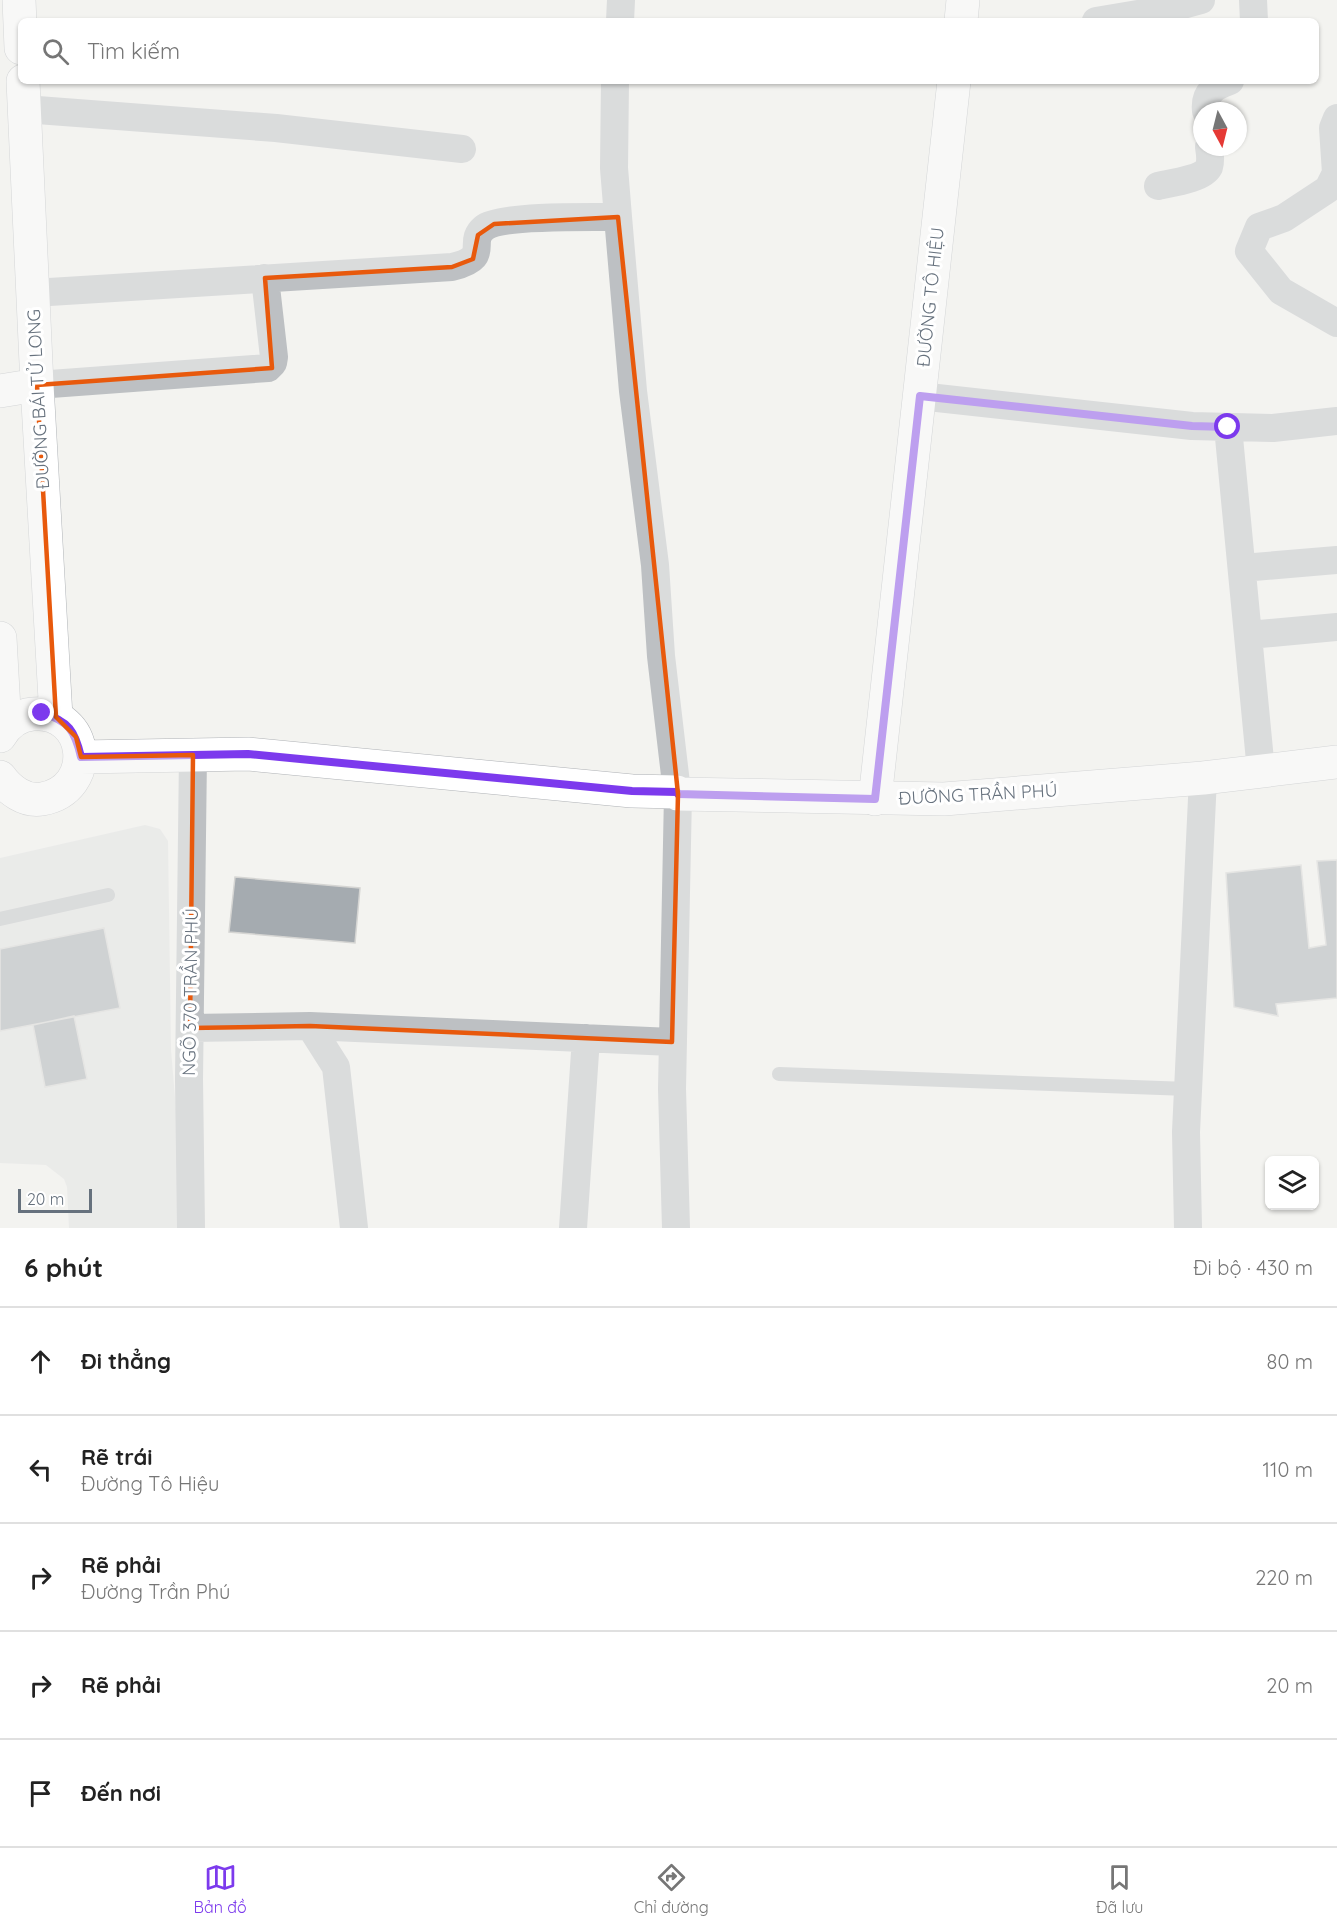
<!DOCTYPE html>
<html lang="vi">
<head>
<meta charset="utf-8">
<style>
	body { margin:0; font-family:Quicksand,sans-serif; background:#f2f2f2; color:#222 }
	.controls { position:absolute; right:18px; bottom:18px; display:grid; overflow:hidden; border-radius:9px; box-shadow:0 2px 4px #0004 }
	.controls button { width:54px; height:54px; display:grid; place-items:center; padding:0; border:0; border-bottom:2px solid #e0e0e0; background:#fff; color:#222; font:30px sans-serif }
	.compass { position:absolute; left:1193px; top:102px; width:54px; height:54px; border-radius:50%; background:#fff; box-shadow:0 2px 4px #0004; rotate:173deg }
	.scale { position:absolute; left:18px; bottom:15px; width:74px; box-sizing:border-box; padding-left:6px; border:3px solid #66717d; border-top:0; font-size:16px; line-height:21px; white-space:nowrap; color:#66717d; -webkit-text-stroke:4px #fff; paint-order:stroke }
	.stop { position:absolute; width:18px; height:18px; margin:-14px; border:4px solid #7c3aed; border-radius:50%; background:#fff }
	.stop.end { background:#7c3aed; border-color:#fff; box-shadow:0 2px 6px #0008 }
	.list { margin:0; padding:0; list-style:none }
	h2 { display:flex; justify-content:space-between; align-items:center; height:78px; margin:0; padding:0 24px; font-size:26px }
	h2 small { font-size:20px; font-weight:400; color:#767676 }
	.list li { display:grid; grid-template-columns:39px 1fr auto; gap:18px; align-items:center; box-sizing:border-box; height:108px; padding:0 24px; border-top:2px solid #e0e0e0 }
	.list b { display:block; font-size:22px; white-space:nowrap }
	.list p { margin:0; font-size:20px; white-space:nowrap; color:#767676 }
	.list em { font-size:20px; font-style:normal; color:#767676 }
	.icon { flex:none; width:33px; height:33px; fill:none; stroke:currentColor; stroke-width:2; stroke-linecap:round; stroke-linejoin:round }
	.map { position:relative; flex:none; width:1337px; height:1228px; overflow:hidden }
	.search { position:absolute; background:#fff; box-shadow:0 2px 4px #0004; left:18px; right:18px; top:18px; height:66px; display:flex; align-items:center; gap:15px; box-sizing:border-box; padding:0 21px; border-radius:9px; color:#767676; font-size:22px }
	.sheet { height:618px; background:#fff }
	nav { display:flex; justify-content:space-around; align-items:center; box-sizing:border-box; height:84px; border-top:2px solid #e0e0e0; background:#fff; font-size:16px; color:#767676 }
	nav a { display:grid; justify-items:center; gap:3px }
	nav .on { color:#7c3aed }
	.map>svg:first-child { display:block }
	.built { fill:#e1e2e1 }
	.building { fill:#a5abb0; stroke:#d5d5d3; stroke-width:1.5 }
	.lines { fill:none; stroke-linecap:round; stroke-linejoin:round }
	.secondary-casing { stroke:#b0b4b8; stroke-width:34 }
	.primary-casing { stroke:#afb2b6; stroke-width:34 }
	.lane { stroke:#bdc0c3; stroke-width:14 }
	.street { stroke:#bdc0c3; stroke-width:28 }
	.secondary { stroke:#fff; stroke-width:33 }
	.primary { stroke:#fff; stroke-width:33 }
	.route { stroke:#7c3aed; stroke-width:8 }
	.marked { fill:none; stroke:#e8590c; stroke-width:4.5; stroke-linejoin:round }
	.labels { text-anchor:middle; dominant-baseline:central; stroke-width:6; stroke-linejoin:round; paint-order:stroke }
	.street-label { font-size:18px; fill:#66717d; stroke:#fff }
</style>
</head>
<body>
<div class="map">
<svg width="1337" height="1228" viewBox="0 0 1337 1228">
	<rect width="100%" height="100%" fill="#f3f3f0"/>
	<path class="built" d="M145,825L160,829L168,841L171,1050L186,1228H69L67,1187L64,1179L46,1165L0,1163V858Z"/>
	<path class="building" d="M1337,860V998L1276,1004L1278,1016L1234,1007L1226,873L1301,865L1309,948L1326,945L1317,861Z
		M235,877L360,888L355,943L229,932Z
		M104,928L120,1008L0,1031V949Z
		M74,1016L87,1079L45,1087L33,1025Z"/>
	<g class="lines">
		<g class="secondary-casing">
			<path id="secondary" d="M19,0L21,48
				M961,21L963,0
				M23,81L37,385L56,717
				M0,391L37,385
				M0,638L5,728
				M875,799L954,81"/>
		</g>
		<g class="primary-casing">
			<path id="primary" d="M0,736C7,724 18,715 33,714C89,710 98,789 42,799C25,802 9,790 0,777
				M81,757L248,754L632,791L677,792L678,794L944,799L1203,778L1337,762"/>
		</g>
		<path class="lane" d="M0,919L108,895
			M779,1074L1188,1089"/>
		<path class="street" d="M1253,0L1254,21
			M620,21L621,0
			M1096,21L1168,9L1201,0
			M615,81L614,168L618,217L633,391L655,565L661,656L677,792
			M24,109L276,128L462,149
			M1206,111C1204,92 1214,87 1230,81
			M1337,118L1333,128L1336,173L1328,189L1284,218L1259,227L1249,251L1281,291L1337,323
			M1158,186C1171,183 1203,179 1209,167C1211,161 1210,153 1209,147
			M33,293L452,267C493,257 466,243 484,228C499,215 594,217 618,217
			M37,385L268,368L273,363L274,357L265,278
			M919,396L1192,426L1273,428L1337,421
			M1228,427L1261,771
			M1242,568L1337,560
			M1249,635L1337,627
			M310,1026L672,1042
			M190,1028L310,1026L336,1067L354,1228
			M191,1228L189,1079L193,755
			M573,1228L586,1038
			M676,1228L672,1089L678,794
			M1188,1228L1186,1132L1203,778"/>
		<use href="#secondary" class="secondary"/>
		<use href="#primary" class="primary"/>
	</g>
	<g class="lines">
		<path class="route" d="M42,713C69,721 75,731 81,757L248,754L632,791L677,792L678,794L875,799L920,396L1192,426L1228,427"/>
	</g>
	<path d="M0 0H1337V1228H0ZM618,217L678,794L672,1042L310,1026L190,1028L193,755L81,757L76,737L56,717L37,385L272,368L265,278L452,267L473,259L478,235L494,224Z" fill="#f3f3f0" fill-opacity=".55" fill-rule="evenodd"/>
	<path class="marked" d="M618,217L678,794L672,1042L310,1026L190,1028L193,755L81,757L76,737L56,717L37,385L272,368L265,278L452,267L473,259L478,235L494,224Z"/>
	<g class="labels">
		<g class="street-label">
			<text transform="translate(930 297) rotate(-84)">ĐƯỜNG TÔ HIỆU</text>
			<text transform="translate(38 399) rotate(-93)">ĐƯỜNG BÁI TỬ LONG</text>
			<text transform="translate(978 794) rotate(-3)">ĐƯỜNG TRẦN PHÚ</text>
			<text transform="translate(190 992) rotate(-89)">NGÕ 370 TRẦN PHÚ</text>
		</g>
	</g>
</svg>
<div class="controls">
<button><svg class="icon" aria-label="layers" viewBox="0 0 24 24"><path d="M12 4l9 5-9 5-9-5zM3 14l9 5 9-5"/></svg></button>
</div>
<svg class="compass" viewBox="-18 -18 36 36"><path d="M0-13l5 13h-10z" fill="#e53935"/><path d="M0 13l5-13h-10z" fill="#767676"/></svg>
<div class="scale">20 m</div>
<div class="stop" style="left:1228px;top:427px"></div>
<div class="stop end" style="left:42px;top:713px"></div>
<div class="search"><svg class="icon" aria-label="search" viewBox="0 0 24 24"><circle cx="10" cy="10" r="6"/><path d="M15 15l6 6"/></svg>Tìm kiếm</div>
</div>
<section class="sheet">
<h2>6 phút<small>Đi bộ · 430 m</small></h2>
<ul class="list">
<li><svg class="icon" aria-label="ahead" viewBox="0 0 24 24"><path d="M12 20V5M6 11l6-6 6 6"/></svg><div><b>Đi thẳng</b></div><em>80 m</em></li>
<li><svg class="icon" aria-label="left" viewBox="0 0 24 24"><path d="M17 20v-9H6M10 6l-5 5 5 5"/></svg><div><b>Rẽ trái</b><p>Đường Tô Hiệu</p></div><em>110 m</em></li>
<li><svg class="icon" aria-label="right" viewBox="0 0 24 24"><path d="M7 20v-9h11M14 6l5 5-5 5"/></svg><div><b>Rẽ phải</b><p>Đường Trần Phú</p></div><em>220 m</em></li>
<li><svg class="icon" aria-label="right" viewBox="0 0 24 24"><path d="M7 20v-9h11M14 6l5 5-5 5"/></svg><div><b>Rẽ phải</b></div><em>20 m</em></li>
<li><svg class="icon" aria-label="arrive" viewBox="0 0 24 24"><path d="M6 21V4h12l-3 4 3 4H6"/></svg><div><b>Đến nơi</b></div></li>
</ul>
</section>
<nav>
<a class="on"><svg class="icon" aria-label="map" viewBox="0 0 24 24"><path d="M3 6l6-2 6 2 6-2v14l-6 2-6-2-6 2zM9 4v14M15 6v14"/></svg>Bản đồ</a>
<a><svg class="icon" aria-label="directions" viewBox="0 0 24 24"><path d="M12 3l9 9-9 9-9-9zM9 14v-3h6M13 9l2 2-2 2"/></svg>Chỉ đường</a>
<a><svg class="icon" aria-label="saved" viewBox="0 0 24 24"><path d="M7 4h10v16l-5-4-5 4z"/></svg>Đã lưu</a>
</nav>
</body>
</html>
